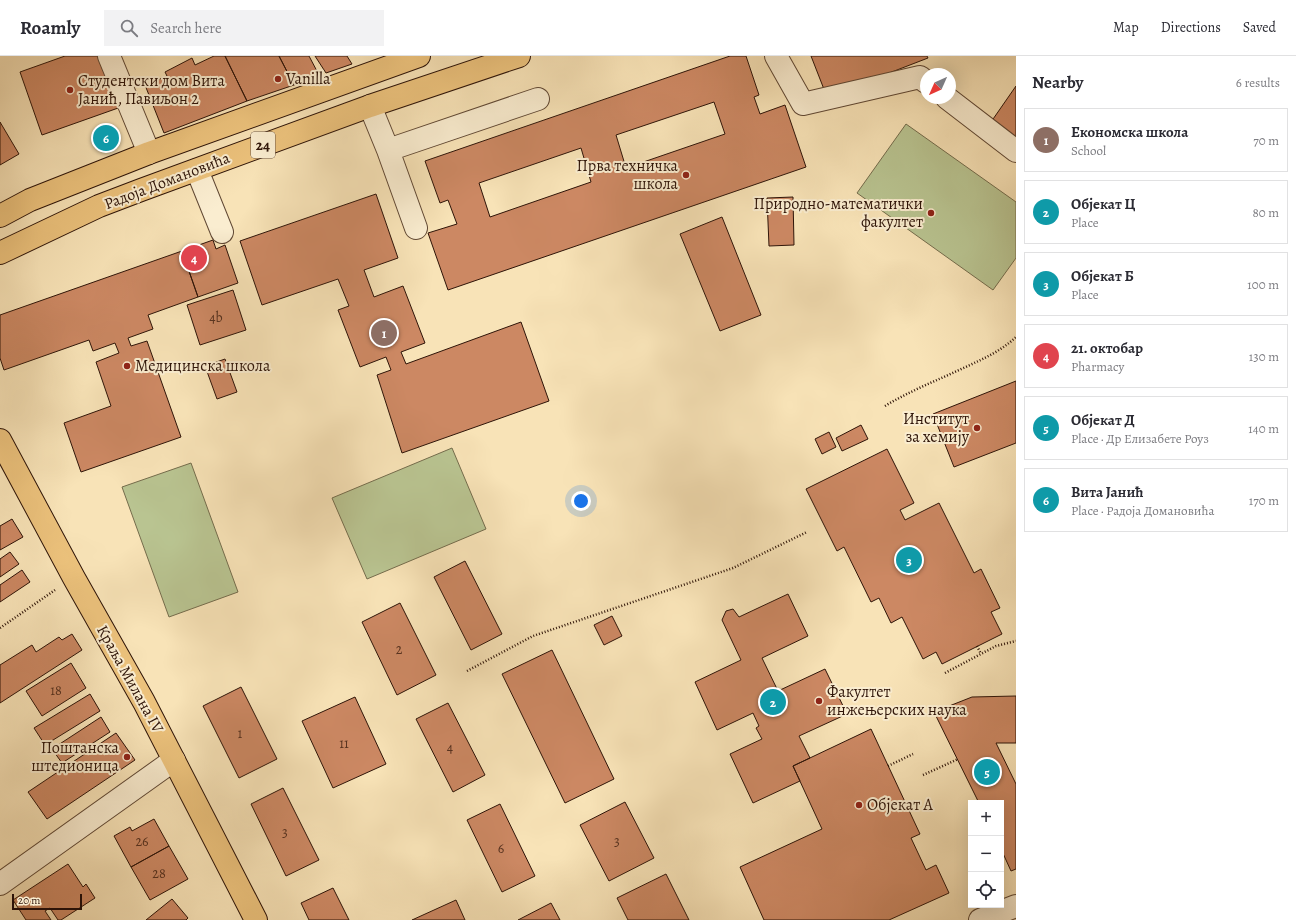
<!DOCTYPE html>
<html lang="en">
<head>
<meta charset="utf-8">
<style>
	body { margin:0; font-family:Alegreya,serif; background:#f2f2f3; color:#2b2b33 }
	.controls { position:absolute; right:12px; bottom:12px; display:grid; overflow:hidden; border-radius:0px; box-shadow:0 4px 16px #0002 }
	.controls button { width:36px; height:36px; display:grid; place-items:center; padding:0; border:0; border-bottom:1px solid #e1e1e2; background:#fff; color:#2b2b33; font:20px sans-serif }
	.compass { position:absolute; left:920px; top:12px; width:36px; height:36px; border-radius:50%; background:#fff; box-shadow:0 4px 16px #0002; rotate:225deg }
	.scale { position:absolute; left:12px; bottom:10px; width:70px; box-sizing:border-box; padding-left:4px; border:2px solid #2e1408; border-top:0; font-size:11px; line-height:14px; white-space:nowrap; color:#2e1408; -webkit-text-stroke:3px #faedd0; paint-order:stroke }
	.you { position:absolute; left:581px; top:445px; width:14px; height:14px; margin:-10px; border:3px solid #fff; border-radius:50%; background:#1a73e8; box-shadow:0 0 0 6px #1a73e833 }
	.badge { display:grid; place-items:center; width:26px; height:26px; border-radius:50%; background:#b45309; color:#fff; font-size:13px; font-weight:700 }
	.pin { position:absolute; translate:-50% -50%; border:2px solid #fff; box-shadow:0 1px 4px #0006 }
	.list { margin:0; padding:0; list-style:none }
	h2 { display:flex; justify-content:space-between; align-items:center; height:52px; margin:0; padding:0 16px; font-size:17px }
	h2 small { font-size:13px; font-weight:400; color:#7c7c81 }
	.list li { display:grid; grid-template-columns:26px 1fr auto; gap:12px; align-items:center; box-sizing:border-box; height:64px; margin:0 8px 8px; padding:0 8px; border:1px solid #e1e1e2; border-radius:0px }
	.list b { display:block; font-size:15px; white-space:nowrap }
	.list p { margin:0; font-size:13px; white-space:nowrap; color:#7c7c81 }
	.list em { font-size:13px; font-style:normal; color:#7c7c81 }
	.icon { flex:none; width:22px; height:22px; fill:none; stroke:currentColor; stroke-width:2; stroke-linecap:round; stroke-linejoin:round }
	.map { position:relative; flex:none; width:1016px; height:864px; overflow:hidden }
	header { display:flex; align-items:center; gap:24px; box-sizing:border-box; height:56px; padding:0 20px; background:#fff; border-bottom:1px solid #e1e1e2 }
	header strong { font-size:19px }
	nav { display:flex; gap:22px; margin-inline-start:auto; font-size:14px }
	.search { width:280px; height:36px; background:#f2f2f3; display:flex; align-items:center; gap:10px; box-sizing:border-box; padding:0 14px; border-radius:0px; color:#7c7c81; font-size:15px }
	main { display:flex }
	aside { flex:1; background:#fff }
	.map>svg:first-child { display:block }
	.green { fill:#b9c491; stroke:#746c4c }
	.building { fill:#cc8863; stroke:#2e1408; fill-rule:evenodd }
	.lines { fill:none; stroke-linecap:round; stroke-linejoin:round }
	.minor-casing { stroke:#604834; stroke-width:24 }
	.major-casing { stroke:#2e1408; stroke-width:24 }
	.path { stroke:#2e1408; stroke-width:2.5; stroke-dasharray:1 2; stroke-linecap:butt }
	.minor { stroke:#faedd0; stroke-width:22 }
	.major { stroke:#ecc27c; stroke-width:22 }
	.poi-dot { fill:#8f2418; stroke:#faedd0; stroke-width:1.5 }
	.labels { text-anchor:middle; dominant-baseline:central; stroke-width:4; stroke-linejoin:round; paint-order:stroke }
	.number-label { font-size:14px; fill:#56311f }
	.shield { fill:#faedd0; stroke:#6b5544; stroke-width:1 }
	.shield-label { font-size:15px; font-weight:bold; fill:#2e1408 }
	.poi-label { font-size:16px; fill:#2e1408; stroke:#faedd0; text-anchor:start }
	.street-label { font-size:16px; fill:#2e1408; stroke:#faedd0 }
</style>
</head>
<body>
<header>
<strong>Roamly</strong>
<div class="search"><svg class="icon" aria-label="search" viewBox="0 0 24 24"><circle cx="10" cy="10" r="6"/><path d="M15 15l6 6"/></svg>Search here</div>
<nav><a>Map</a><a>Directions</a><a>Saved</a></nav>
</header>
<main>
<div class="map">
<svg width="1016" height="864" viewBox="0 0 1016 864">
	<rect width="100%" height="100%" fill="#f8e3b7"/>
	<filter id="stains"><feTurbulence type="fractalNoise" baseFrequency=".005" numOctaves="4"/><feColorMatrix values="0 0 0 0 .2 0 0 0 0 .09 0 0 0 0 .02 0 0 0 .5 -.17"/></filter>
	<radialGradient id="worn" r=".72"><stop offset=".6" stop-color="#630" stop-opacity="0"/><stop offset="1" stop-color="#630" stop-opacity=".3"/></radialGradient>
	<path class="green" d="M906,68L1016,146V202L993,234L857,137Z
		M452,392L486,473L367,523L332,442Z
		M191,407L238,536L169,561L122,431Z"/>
	<path class="building" d="M65,0H102L121,51L42,79L20,16Z
		M214,0H225L247,45L164,77L145,29L167,20L165,16L192,2L195,9Z
		M225,0H279L294,29L247,45Z
		M279,0H309L319,19L294,29Z
		M315,0H347L352,8L326,17Z
		M730,0H746L759,39L754,41L760,58L785,49L806,111L448,234L428,177L457,168L448,144L440,147L425,105ZM714,46L725,78L626,112L616,79ZM581,92L591,126L490,161L479,127Z
		M811,0H927L928,2L827,41Z
		M1016,30V84L991,66Z
		M0,66L19,98L0,109Z
		M376,138L398,202L364,214L374,241L403,230L425,287L401,296L406,308L521,266L549,345L402,397L377,319L391,314L386,301L360,311L338,254L349,250L338,223L262,249L240,185Z
		M793,141L794,189L769,190L767,142Z
		M722,161L761,259L720,275L680,178Z
		M213,184L216,193L225,189L238,227L198,241L182,195Z
		M182,195L198,241L148,259L153,273L128,282L131,290L147,285L181,381L81,416L64,367L111,350L96,306L119,297L115,287L93,295L89,284L4,314L0,302V259Z
		M233,234L246,274L200,289L187,249Z
		M225,303L237,336L217,343L205,310Z
		M1016,325V387L954,411L933,358Z
		M861,369L868,383L842,395L836,382Z
		M829,376L836,391L822,398L815,383Z
		M887,393L914,447L900,454L905,464L939,447L974,517L981,513L1000,552L991,556L1002,578L942,608L936,596L923,603L902,561L891,567L879,542L871,546L844,491L837,495L806,433Z
		M12,463L23,481L0,494V470Z
		M10,496L19,508L0,521V503Z
		M465,505L502,578L471,594L434,521Z
		M22,514L30,526L0,546V529Z
		M788,538L808,580L762,602L778,635L825,613L847,658L799,680L810,702L793,710L800,725L753,747L730,698L762,683L756,672L759,670L753,657L717,674L695,626L741,604L722,564L726,555L733,553L739,561Z
		M400,547L436,619L397,639L362,566Z
		M612,560L622,580L604,589L594,569Z
		M72,578L82,594L0,647V609L32,589L36,596L59,581L62,584Z
		M552,594L614,723L565,747L502,618Z
		M71,607L86,632L42,660L26,635Z
		M241,631L277,703L239,722L203,650Z
		M90,638L100,655L45,689L34,672Z
		M1016,640V687H996L1016,728V813L1011,815L1001,793V747H979L934,656L972,641Z
		M355,641L386,708L333,732L302,665Z
		M448,647L485,719L453,736L416,663Z
		M101,661L110,676L62,707L52,693Z
		M871,673L920,778L911,782L926,814L936,809L949,837L889,864H764L740,811L822,773L793,710Z
		M116,677L135,704L47,763L28,736Z
		M283,732L319,804L286,820L251,748Z
		M625,746L654,802L609,825L580,769Z
		M500,748L535,820L502,836L467,764Z
		M154,763L169,790L131,811L114,780L130,771L132,775Z
		M169,790L188,823L150,844L131,811Z
		M68,808L83,831L86,828L95,842L61,864H58L50,852L45,855L51,864H26L13,844Z
		M666,818L689,864H628L617,842Z
		M333,832L349,864H309L301,847Z
		M172,843L188,862L186,864H146Z
		M456,844L465,864H412Z
		M551,847L560,864H518Z"/>
	<g class="lines">
		<g class="minor-casing">
			<path id="minor" d="M109,0L149,97
				M776,0L803,48L920,21L926,26
				M947,42L1016,95
				M370,50L388,94L416,172
				M388,94L538,43
				M197,114L222,176
				M0,828L174,704
				M980,864L1016,850"/>
		</g>
		<g class="major-casing">
			<path id="major" d="M0,160L30,144L149,97L419,0
				M0,197L99,150L141,134L370,50L519,0
				M0,384L74,522L144,646L256,864"/>
		</g>
		<path class="path" d="M885,350C908,336 933,326 957,315C978,305 999,297 1016,281
			M0,572L55,534
			M977,590L981,598
			M467,615L533,580L733,512L807,476
			M945,617L996,590L1016,585
			M888,710L913,698
			M923,719L958,703"/>
		<use href="#minor" class="minor"/>
		<use href="#major" class="major"/>
	</g>
	<g class="poi-dot">
		<circle cx="278" cy="23" r="4"/>
		<circle cx="70" cy="34" r="4"/>
		<circle cx="686" cy="119" r="4"/>
		<circle cx="931" cy="157" r="4"/>
		<circle cx="127" cy="310" r="4"/>
		<circle cx="977" cy="372" r="4"/>
		<circle cx="819" cy="645" r="4"/>
		<circle cx="127" cy="701" r="4"/>
		<circle cx="859" cy="749" r="4"/>
	</g>
	<g class="labels">
		<g class="number-label">
			<text x="216" y="261">4b</text>
			<text x="399" y="593">2</text>
			<text x="56" y="634">18</text>
			<text x="240" y="677">1</text>
			<text x="344" y="687">11</text>
			<text x="450" y="691">4</text>
			<text x="285" y="776">3</text>
			<text x="142" y="785">26</text>
			<text x="617" y="785">3</text>
			<text x="501" y="792">6</text>
			<text x="159" y="817">28</text>
		</g>
		<rect class="shield" x="251" y="76" width="24" height="26" rx="3"/>
		<g class="shield-label">
			<text x="263" y="89">24</text>
		</g>
		<g class="poi-label">
			<text x="286" y="23">Vanilla</text>
			<text x="78" y="25">Студентски дом Вита<tspan x="78" dy="18">Јанић, Павиљон 2</tspan></text>
			<text x="678" y="110" text-anchor="end">Прва техничка<tspan x="678" dy="18">школа</tspan></text>
			<text x="923" y="148" text-anchor="end">Природно-математички<tspan x="923" dy="18">факултет</tspan></text>
			<text x="135" y="310">Медицинска школа</text>
			<text x="969" y="363" text-anchor="end">Институт<tspan x="969" dy="18">за хемију</tspan></text>
			<text x="827" y="636">Факултет<tspan x="827" dy="18">инжењерских наука</tspan></text>
			<text x="119" y="692" text-anchor="end">Поштанска<tspan x="119" dy="18">штедионица</tspan></text>
			<text x="867" y="749">Објекат А</text>
		</g>
		<g class="street-label">
			<text transform="translate(167 125) rotate(-21)">Радоја Домановића</text>
			<text transform="translate(130 623) rotate(61)">Краља Милана IV</text>
		</g>
	</g>
	<rect width="100%" height="100%" filter="url(#stains)"/>
	<rect width="100%" height="100%" fill="url(#worn)"/>
</svg>
<div class="controls">
<button>+</button>
<button>−</button>
<button><svg class="icon" aria-label="locate" viewBox="0 0 24 24"><circle cx="12" cy="12" r="6"/><path d="M12 2v4M12 18v4M2 12h4M18 12h4"/></svg></button>
</div>
<svg class="compass" viewBox="-18 -18 36 36"><path d="M0-13l5 13h-10z" fill="#e53935"/><path d="M0 13l5-13h-10z" fill="#7c7c81"/></svg>
<div class="scale">20 m</div>
<div class="you"></div>
<div class="pin badge" style="left:384px;top:277px;background:#8d6e63">1</div>
<div class="pin badge" style="left:773px;top:646px;background:#0f9aa8">2</div>
<div class="pin badge" style="left:909px;top:504px;background:#0f9aa8">3</div>
<div class="pin badge" style="left:194px;top:202px;background:#e0444e">4</div>
<div class="pin badge" style="left:987px;top:716px;background:#0f9aa8">5</div>
<div class="pin badge" style="left:106px;top:82px;background:#0f9aa8">6</div>
</div>
<aside>
<h2>Nearby<small>6 results</small></h2>
<ul class="list">
<li><span class="badge" style="background:#8d6e63">1</span><div><b>Економска школа</b><p>School</p></div><em>70 m</em></li>
<li><span class="badge" style="background:#0f9aa8">2</span><div><b>Објекат Ц</b><p>Place</p></div><em>80 m</em></li>
<li><span class="badge" style="background:#0f9aa8">3</span><div><b>Објекат Б</b><p>Place</p></div><em>100 m</em></li>
<li><span class="badge" style="background:#e0444e">4</span><div><b>21. октобар</b><p>Pharmacy</p></div><em>130 m</em></li>
<li><span class="badge" style="background:#0f9aa8">5</span><div><b>Објекат Д</b><p>Place · Др Елизабете Роуз</p></div><em>140 m</em></li>
<li><span class="badge" style="background:#0f9aa8">6</span><div><b>Вита Јанић</b><p>Place · Радоја Домановића</p></div><em>170 m</em></li>
</ul>
</aside>
</main>
</body>
</html>
